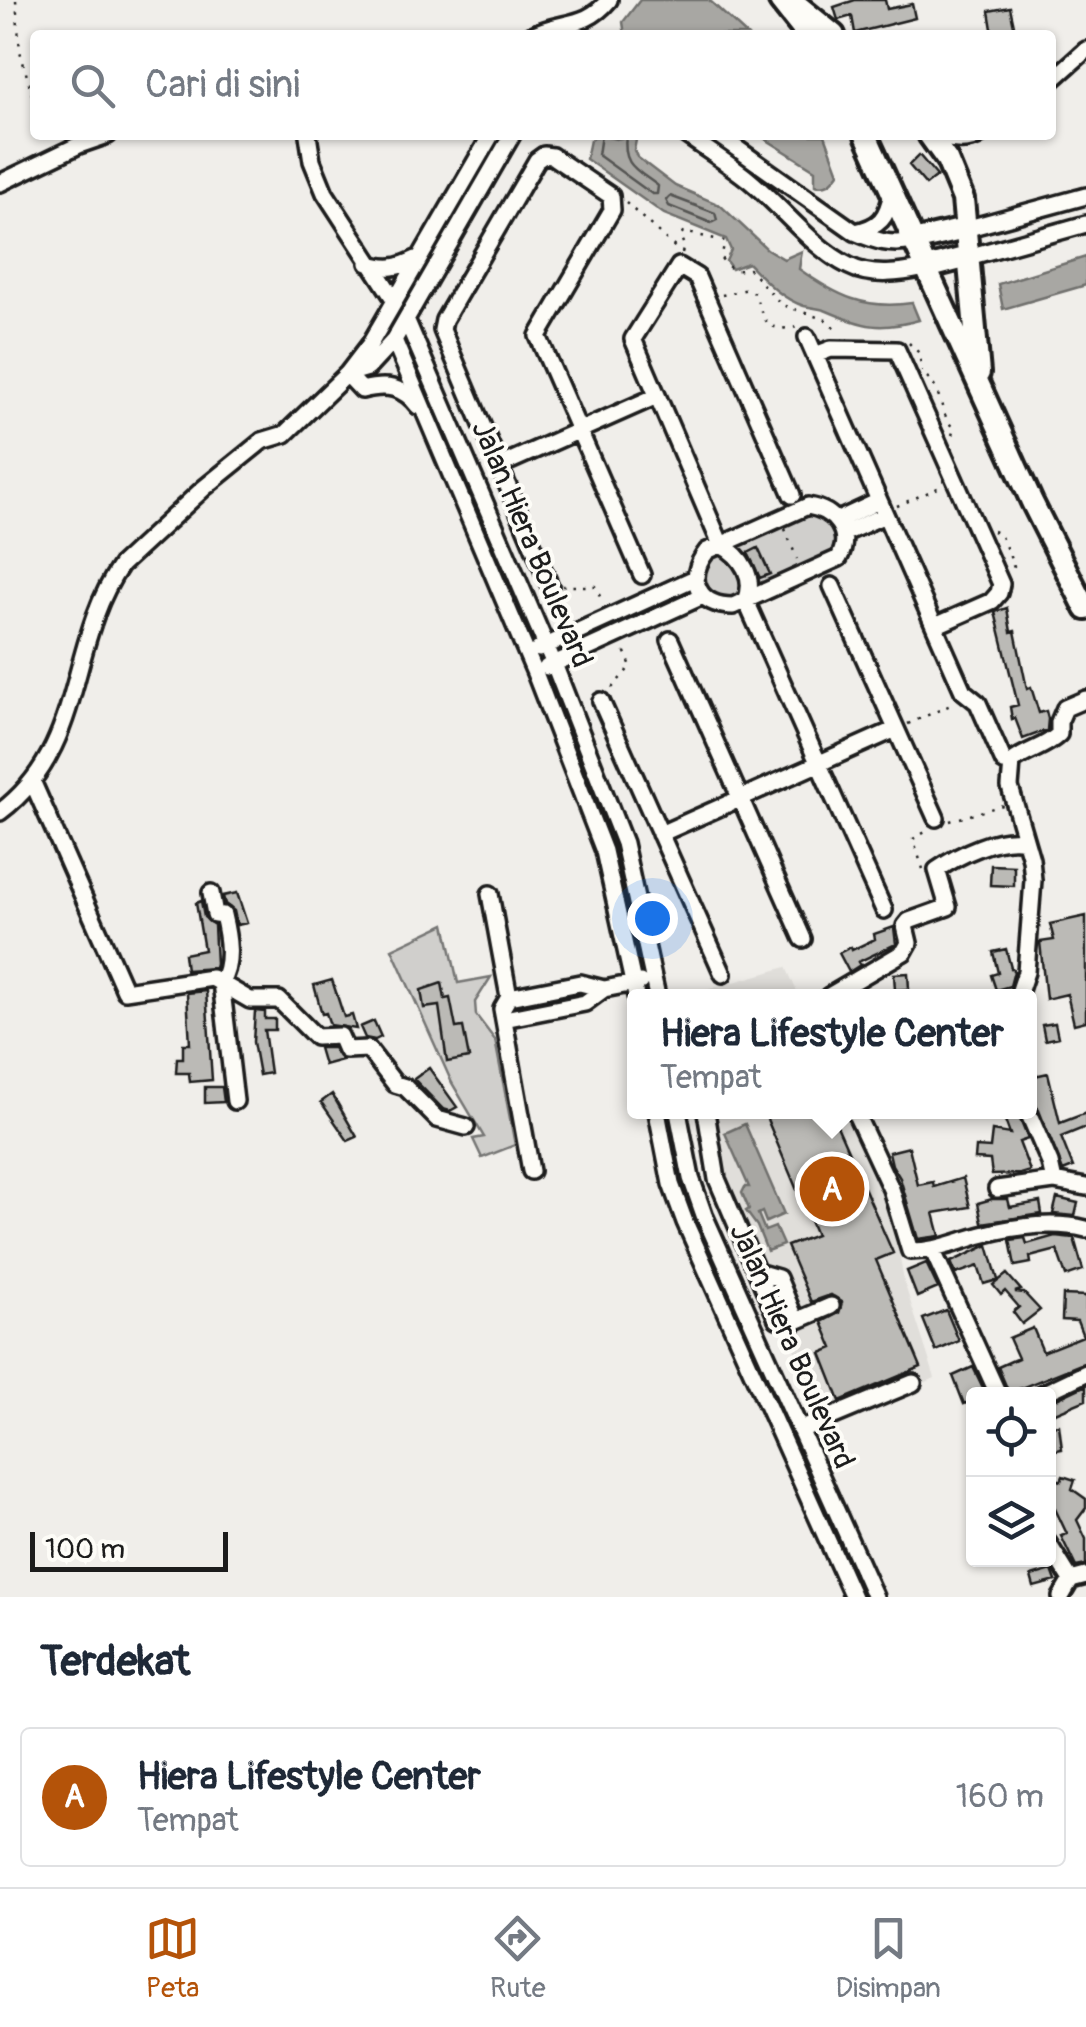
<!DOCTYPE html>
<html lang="id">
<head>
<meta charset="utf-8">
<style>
	body { margin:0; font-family:Pangolin,sans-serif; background:#f6f6f7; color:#1f2937 }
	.controls { position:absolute; right:30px; bottom:30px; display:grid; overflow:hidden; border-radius:10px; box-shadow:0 2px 8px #0004 }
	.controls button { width:90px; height:90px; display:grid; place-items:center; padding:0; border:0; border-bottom:2px solid #e0e1e3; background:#fff; color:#1f2937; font:50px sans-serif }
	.scale { position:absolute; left:30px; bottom:25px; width:198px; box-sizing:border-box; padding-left:10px; border:5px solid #1c1c1c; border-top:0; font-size:28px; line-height:35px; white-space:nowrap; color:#1c1c1c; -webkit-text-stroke:8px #fdfcf7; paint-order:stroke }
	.you { position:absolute; left:652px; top:918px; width:35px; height:35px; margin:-25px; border:8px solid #fff; border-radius:50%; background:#1a73e8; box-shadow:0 0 0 15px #1a73e833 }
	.badge { display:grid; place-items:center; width:65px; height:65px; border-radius:50%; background:#b45309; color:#fff; font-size:32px; font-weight:700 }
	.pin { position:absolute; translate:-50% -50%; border:5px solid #fff; box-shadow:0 2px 10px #0006 }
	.popup { position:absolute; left:627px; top:989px; width:410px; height:130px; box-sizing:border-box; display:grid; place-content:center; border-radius:10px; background:#fff; filter:drop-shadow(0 2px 8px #0005); font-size:32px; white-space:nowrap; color:#747a83 }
	.popup b { font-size:38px; color:#1f2937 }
	.popup::after { content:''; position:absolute; left:50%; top:100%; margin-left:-20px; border:20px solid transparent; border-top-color:#fff }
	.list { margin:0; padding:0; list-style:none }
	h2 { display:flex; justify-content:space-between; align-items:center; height:130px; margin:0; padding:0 40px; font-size:42px }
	h2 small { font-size:32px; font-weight:400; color:#747a83 }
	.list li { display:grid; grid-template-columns:65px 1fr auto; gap:30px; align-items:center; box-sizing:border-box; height:140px; margin:0 20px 20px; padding:0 20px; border:2px solid #e0e1e3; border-radius:10px }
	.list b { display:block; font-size:38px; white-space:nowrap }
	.list p { margin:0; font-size:32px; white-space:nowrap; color:#747a83 }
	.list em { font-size:32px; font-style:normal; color:#747a83 }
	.icon { flex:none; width:55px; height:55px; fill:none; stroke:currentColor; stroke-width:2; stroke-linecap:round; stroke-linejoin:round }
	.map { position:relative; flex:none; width:1086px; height:1597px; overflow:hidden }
	.search { position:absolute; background:#fff; box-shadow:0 2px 8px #0004; left:30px; right:30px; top:30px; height:110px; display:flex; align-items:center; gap:25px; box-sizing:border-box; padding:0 35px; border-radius:10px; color:#747a83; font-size:38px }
	.sheet { height:290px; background:#fff }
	nav { display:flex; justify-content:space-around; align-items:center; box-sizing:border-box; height:140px; border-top:2px solid #e0e1e3; background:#fff; font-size:28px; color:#747a83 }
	nav a { display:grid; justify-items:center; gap:5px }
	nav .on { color:#b45309 }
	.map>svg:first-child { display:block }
	.built { fill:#e0deda }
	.green { fill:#d0cfcc; stroke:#767674; stroke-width:2.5 }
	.water { fill:#a8a7a3; stroke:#706f6d; stroke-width:2.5 }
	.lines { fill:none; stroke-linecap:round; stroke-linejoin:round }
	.shore { stroke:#545452; stroke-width:2.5 }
	.building { fill:#bbbab6; stroke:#1c1c1c; stroke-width:2.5 }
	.minor-casing { stroke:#1c1c1c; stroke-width:22 }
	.major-casing { stroke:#1c1c1c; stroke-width:28 }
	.path { stroke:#1c1c1c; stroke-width:2.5; stroke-dasharray:2.5 8; stroke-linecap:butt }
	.minor { stroke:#fdfcf7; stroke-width:15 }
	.major { stroke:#fdfcf7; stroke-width:20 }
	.labels { text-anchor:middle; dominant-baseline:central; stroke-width:8; stroke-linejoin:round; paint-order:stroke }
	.street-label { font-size:30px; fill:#1c1c1c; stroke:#fdfcf7 }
</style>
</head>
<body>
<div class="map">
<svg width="1086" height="1597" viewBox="0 0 1086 1597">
	<rect width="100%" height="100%" fill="#f0eeea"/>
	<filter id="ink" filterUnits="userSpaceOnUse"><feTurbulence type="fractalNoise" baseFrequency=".01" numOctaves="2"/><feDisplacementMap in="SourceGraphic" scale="20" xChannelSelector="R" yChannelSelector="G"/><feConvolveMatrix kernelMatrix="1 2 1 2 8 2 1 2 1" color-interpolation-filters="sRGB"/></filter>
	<g filter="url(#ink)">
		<path class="built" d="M786,967L799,996H685Z
			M707,1112H843L877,1176L895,1227L904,1282L935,1378L828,1426L735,1215L718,1170Z"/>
		<path class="green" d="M815,513C830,523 839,532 837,551L738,598L721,602L707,590L703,569L712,555Z
			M445,924L458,983L491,977L475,1002L476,1015L495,1040L515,1145L482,1158L473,1139L484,1137L452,1083L392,949Z"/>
		<path class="water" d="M640,0H709L747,35H625L623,22Z
			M600,135L616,139L637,135L634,150L637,157L675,186L720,205L767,249L784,259L802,251L799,269C837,296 865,310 912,303L919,320C880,331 864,327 827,311C820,308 812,308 804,306C780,298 765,280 748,263L732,269L726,261L731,250L726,239L664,214L586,159L590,140Z
			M759,135H825L839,173C832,183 827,188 815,185V170Z
			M1086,257V285L1003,309L998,284Z
			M745,1124L784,1214L766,1222L762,1212L758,1214L765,1231L775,1227L783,1245L767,1251L757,1226L746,1211L749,1209L742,1193L745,1187H749L725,1133Z"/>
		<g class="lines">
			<path class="shore" d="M601,135L598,155L652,194H657L658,186C636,169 622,166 626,135
				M670,196L715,213L717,220L711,223L669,206L666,200Z"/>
		</g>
		<path class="building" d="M855,0H885L887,9L912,4L915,18L855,33L852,16L838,20L834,7Z
			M1010,7L1016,35H993L989,11Z
			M919,155L937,176L926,185L909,165Z
			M758,548L770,574L760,578L748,553Z
			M1007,608L1011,632L1015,631L1027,689L1031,687L1039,713L1046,711L1048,719L1047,730L1023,739L1015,718L1012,719L1010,707L1018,705L995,612Z
			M991,865L1014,866V886L990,885Z
			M237,893L247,923L237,925L234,911L225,904L223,896Z
			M201,901L204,917L214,925L216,964L215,968L186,970L184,954L204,950L196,903Z
			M1086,916V1021L1074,1024L1067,994L1046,999L1040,942L1054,940L1050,924Z
			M894,927L896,944L858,962L860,965L849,972L839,953L851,947L852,950L875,939L874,934Z
			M1006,949L1011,968L1014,971L1010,986L996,990L991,975L998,973L993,952Z
			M908,973L909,989L895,990L894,974Z
			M332,980L344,1017L352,1015L356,1029L330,1025L326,1013L322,1014L314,985Z
			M442,983L445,999L450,998L456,1028L463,1027L469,1058L447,1062L439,1006L424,1008L421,990Z
			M206,991L212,1080L190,1082L189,1073H176L177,1058H183V1044H190L187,993Z
			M255,1011L265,1012V1019H275V1030H264L270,1073L259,1075L253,1042Z
			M374,1021L381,1037L375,1040L365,1038L360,1027Z
			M1055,1023L1058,1037L1045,1040L1042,1025Z
			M319,1048H333L342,1060L324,1065Z
			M429,1068L457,1107L450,1111L443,1109L414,1079Z
			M1048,1073L1060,1123L1086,1113V1127L1061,1137L1073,1167L1063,1171L1038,1108L1031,1101L1030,1094V1077Z
			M205,1087H222L224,1102L205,1103Z
			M332,1094L357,1137L348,1141L321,1102Z
			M764,1112H831L893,1253L876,1260L921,1367L840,1401L821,1353L833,1348L822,1322L839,1313L842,1302L831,1295L811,1302L787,1246L816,1235Z
			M1002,1112H1017L1028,1139L1019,1142L1030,1171L1020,1174L992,1175L990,1160L975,1159L976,1147L990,1148L992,1131L1010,1134Z
			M909,1147L918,1185L933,1182L934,1187L963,1178L970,1207L934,1213L940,1236L918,1239L900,1178L892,1165L889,1152Z
			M1057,1198L1078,1203L1075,1216L1053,1214Z
			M992,1199H1008L1010,1207L1040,1202L1042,1214L982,1223L978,1203Z
			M1055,1236L1074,1238L1083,1270L1066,1276L1057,1250L1030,1257L1031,1263L1015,1266L1010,1240L1025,1238L1027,1244Z
			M988,1245L998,1280L984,1284L978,1266L956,1274L951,1262Z
			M926,1263L938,1288L917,1297L907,1271Z
			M1007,1274L1021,1290L1015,1292L1024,1293L1040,1310L1022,1324L1013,1312L1019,1307L1005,1291L1001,1295L993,1285Z
			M1063,1295L1086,1296V1362L1009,1393L998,1367L1018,1358L1009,1338L1033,1328L1043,1352L1083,1336L1077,1321L1062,1320Z
			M946,1310L959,1341L936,1351L923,1319Z
			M973,1367L986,1394H974V1400L964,1404L953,1376Z
			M1086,1385V1400L1048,1416V1403Z
			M1059,1425L1062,1449L1051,1451L1048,1426Z
			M1048,1475L1061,1481L1063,1476L1075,1480L1072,1489L1086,1499V1508L1077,1520L1086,1539V1565L1076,1567L1061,1536L1067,1534L1048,1494Z
			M1052,1570L1056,1581L1034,1587L1031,1576Z"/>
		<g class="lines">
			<g class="minor-casing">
				<path id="minor" d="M532,35C562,20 585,29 609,0
					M1051,81L1086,50
					M308,135L312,161L325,193L394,299
					M686,135C707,150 729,164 749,180C782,207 811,247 849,266C872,278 902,273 926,268
					M718,135L855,232C876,241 891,246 913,241
					M930,136C946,138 966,145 980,135
					M0,183L79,145L108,135
					M965,229L1086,196
					M855,232C880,227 887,218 892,193
					M968,257L1086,224
					M368,263C387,270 398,268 416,259
					M406,319L554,664L624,843L657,996
					M807,337L963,691L978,703L1004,762
					M394,340L535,673L604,851L636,996
					M815,355L831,349L897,350L1001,584L999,593L992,601L935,626
					M347,374L368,368L394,340L512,135
					M347,374L362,390C386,384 403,386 418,406
					M499,466L657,396
					M792,495L697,277L679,266L633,339L721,545C742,556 756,578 746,601L884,910
					M808,506C834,510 853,532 839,558L733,606C698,606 685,579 707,551Z
					M838,520L879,501
					M843,534L885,515
					M550,586L442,330L444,320L537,160L544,155L552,156L611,196L612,210L538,336L642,575
					M832,586L936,818
					M670,640L803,939
					M539,649L695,578
					M547,667L703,596
					M601,701L723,974
					M33,783L125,991L212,978L250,1000H279L316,1037L340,1036L346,1050L368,1049L395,1084L405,1087L437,1119L466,1127
					M0,812C87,747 66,644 121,565L204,488L262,441L285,434L347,374L370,344L491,135
					M660,834L896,729
					M211,893L215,914L223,915C228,936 233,963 221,982L235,1101
					M490,894L509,997L502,1009L531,1171
					M829,996L904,952L909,943L905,926L909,921L948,907L937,870C960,854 999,835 1025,841
					M1018,996L1026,972L1033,880L1031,859L1010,787L1012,762C1027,750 1045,748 1059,734V722L1065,708L1086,699
					M509,997L580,983L604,989L640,982
					M504,1019L585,1003L604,989
					M657,1112L671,1184L685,1222L853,1597
					M678,1112L691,1178L704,1215L875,1597
					M706,1112L717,1179L777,1319L796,1321L831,1306
					M855,1112L891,1189L910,1251C931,1251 946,1246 965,1240C1001,1228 1049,1220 1086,1229
					M1028,1112L1050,1163L1054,1181
					M997,1189L1054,1181L1086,1187
					M933,1251L998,1394
					M757,1272L778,1278L796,1321
					M1042,1394L1086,1373
					M800,1430L913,1383
					M1048,1543L1071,1580
					M1061,1597L1071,1580L1086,1576"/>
			</g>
			<g class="major-casing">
				<path id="major" d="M791,0L834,35
					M780,1L807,35
					M866,135L1032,502L1086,609
					M929,135L947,160L963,199L979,373
					M913,241L965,229
					M926,268L968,257"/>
			</g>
			<path class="path" d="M16,0L20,51L35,105
				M626,203L679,251
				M682,253L684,245L680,236L683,232L725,241L721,258C729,270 735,272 749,269L782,305L829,321L835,329V335
				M722,295L748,289L754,293C765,319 763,333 798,327
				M909,343L919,353L922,371
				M927,377C943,392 939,413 954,429L952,435
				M897,506L940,487
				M785,529L797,559
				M993,531L1000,534L1014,566L1010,568
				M562,586H595L603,603
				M612,688L631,666L624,650
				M908,724L955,703
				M950,821L1003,805
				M923,869L913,839L929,830"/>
			<use href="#minor" class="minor"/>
			<use href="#major" class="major"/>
		</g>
	</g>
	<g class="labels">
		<g class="street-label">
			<text transform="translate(532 544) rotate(67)">Jalan Hiera Boulevard</text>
			<text transform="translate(792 1346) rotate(66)">Jalan Hiera Boulevard</text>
		</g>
	</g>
</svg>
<div class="controls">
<button><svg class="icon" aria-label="locate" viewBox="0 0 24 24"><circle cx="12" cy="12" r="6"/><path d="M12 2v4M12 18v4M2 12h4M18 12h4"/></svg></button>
<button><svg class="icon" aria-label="layers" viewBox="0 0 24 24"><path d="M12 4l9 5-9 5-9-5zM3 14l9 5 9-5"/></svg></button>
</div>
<div class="scale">100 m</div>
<div class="you"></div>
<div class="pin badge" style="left:832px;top:1189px">A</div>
<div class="popup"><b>Hiera Lifestyle Center</b>Tempat</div>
<div class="search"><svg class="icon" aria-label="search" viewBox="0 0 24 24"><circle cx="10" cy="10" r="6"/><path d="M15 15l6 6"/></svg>Cari di sini</div>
</div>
<section class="sheet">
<h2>Terdekat<small></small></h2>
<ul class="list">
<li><span class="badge">A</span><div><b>Hiera Lifestyle Center</b><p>Tempat</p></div><em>160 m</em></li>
</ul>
</section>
<nav>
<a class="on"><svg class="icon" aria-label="map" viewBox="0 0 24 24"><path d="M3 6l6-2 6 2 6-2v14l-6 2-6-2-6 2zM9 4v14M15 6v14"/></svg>Peta</a>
<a><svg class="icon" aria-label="directions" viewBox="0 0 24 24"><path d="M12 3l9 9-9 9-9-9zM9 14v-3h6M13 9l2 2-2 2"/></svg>Rute</a>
<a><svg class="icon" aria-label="saved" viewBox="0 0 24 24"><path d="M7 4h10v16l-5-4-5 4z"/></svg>Disimpan</a>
</nav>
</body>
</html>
